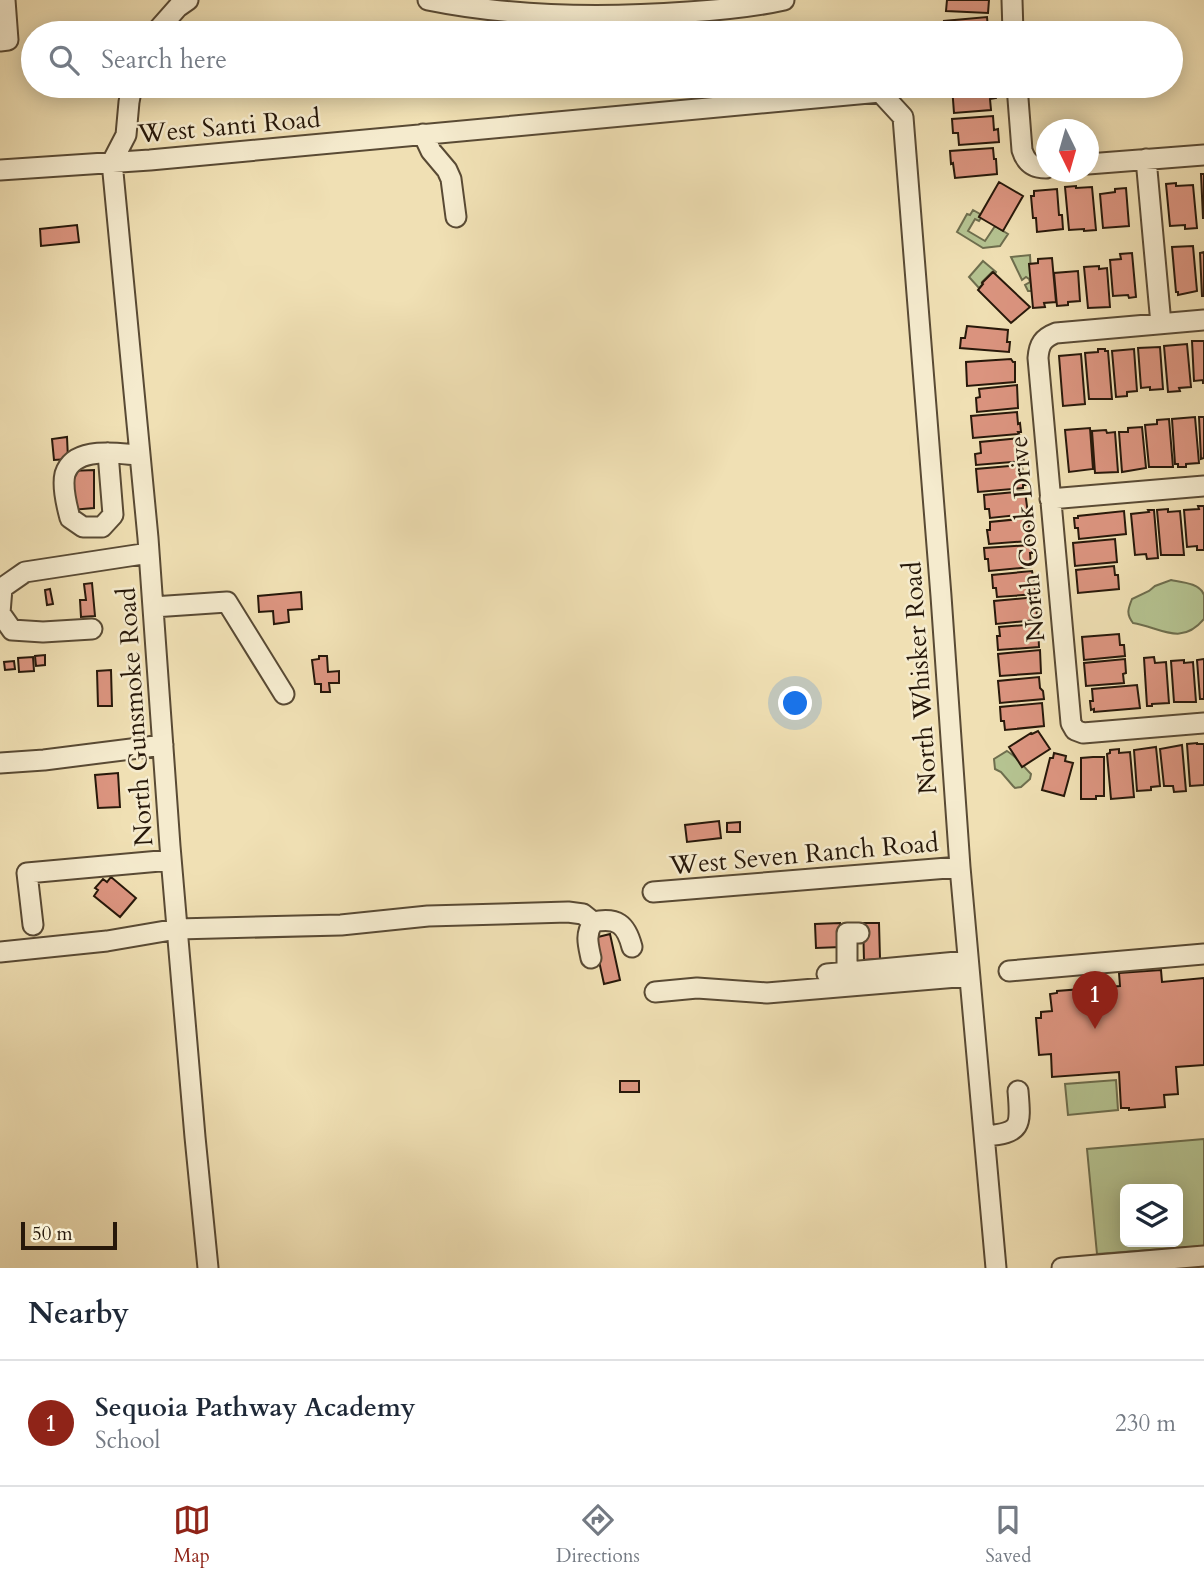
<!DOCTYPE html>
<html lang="en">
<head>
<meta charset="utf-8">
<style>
	body { margin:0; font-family:Cardo,serif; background:#f2f2f3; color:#1f2937 }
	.controls { position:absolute; right:21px; bottom:21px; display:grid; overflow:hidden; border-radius:10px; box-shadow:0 4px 18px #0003 }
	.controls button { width:63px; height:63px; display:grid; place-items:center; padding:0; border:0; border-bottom:2px solid #e0e1e3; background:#fff; color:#1f2937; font:35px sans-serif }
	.compass { position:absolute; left:1036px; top:119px; width:63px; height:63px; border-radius:50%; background:#fff; box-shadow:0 4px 18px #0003; rotate:175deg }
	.scale { position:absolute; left:21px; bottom:18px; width:96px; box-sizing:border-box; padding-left:7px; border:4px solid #27180a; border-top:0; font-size:19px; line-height:24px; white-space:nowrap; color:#27180a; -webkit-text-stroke:5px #f5ebce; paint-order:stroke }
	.you { position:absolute; left:796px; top:704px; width:24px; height:24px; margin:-18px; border:5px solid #fff; border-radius:50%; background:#1a73e8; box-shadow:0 0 0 10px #1a73e833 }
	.badge { display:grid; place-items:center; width:46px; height:46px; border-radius:50%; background:#8f2418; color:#fff; font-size:23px; font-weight:700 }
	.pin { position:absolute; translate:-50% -58px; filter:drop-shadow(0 2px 4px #0008) }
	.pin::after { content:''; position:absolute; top:37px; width:24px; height:21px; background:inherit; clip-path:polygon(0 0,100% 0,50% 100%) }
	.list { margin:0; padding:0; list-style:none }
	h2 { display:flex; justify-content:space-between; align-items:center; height:91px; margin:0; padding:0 28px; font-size:30px }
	h2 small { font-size:23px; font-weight:400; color:#747a83 }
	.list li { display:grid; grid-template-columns:46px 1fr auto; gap:21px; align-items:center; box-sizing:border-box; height:126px; padding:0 28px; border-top:2px solid #e0e1e3 }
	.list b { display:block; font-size:26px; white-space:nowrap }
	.list p { margin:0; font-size:23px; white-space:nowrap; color:#747a83 }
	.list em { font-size:23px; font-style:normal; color:#747a83 }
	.icon { flex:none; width:38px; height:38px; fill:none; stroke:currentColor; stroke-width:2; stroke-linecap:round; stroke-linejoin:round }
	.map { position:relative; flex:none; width:1204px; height:1268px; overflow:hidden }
	.search { position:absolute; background:#fff; box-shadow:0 4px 18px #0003; left:21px; right:21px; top:21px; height:77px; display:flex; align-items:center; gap:18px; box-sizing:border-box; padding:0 24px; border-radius:38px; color:#747a83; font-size:26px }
	.sheet { height:217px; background:#fff }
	nav { display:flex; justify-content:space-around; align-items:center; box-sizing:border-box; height:98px; border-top:2px solid #e0e1e3; background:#fff; font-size:19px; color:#747a83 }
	nav a { display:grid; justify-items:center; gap:4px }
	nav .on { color:#8f2418 }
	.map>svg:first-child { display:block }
	.green { fill:#b5c391; stroke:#6e6e4e; stroke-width:2; fill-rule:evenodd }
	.building { fill:#db947f; stroke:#27180a; stroke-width:2 }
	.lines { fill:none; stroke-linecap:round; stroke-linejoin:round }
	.minor-casing { stroke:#594a34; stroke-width:23 }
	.minor { stroke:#f5ebce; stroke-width:19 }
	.labels { text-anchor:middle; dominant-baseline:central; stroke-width:5; stroke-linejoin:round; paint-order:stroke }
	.street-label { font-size:26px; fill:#27180a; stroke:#f5ebce }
</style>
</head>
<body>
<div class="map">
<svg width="1204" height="1268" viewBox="0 0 1204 1268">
	<rect width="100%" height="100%" fill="#f0e0b4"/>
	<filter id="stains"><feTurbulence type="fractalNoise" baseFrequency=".00286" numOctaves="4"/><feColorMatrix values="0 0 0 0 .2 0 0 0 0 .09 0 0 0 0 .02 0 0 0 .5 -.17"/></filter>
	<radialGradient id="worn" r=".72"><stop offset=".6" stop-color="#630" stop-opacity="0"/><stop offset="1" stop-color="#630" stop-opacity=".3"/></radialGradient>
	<path class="green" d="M973,210L980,214L979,217L981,218L979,221L975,219L968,231L985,241L995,226L1008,234L1000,246L983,248L957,232L967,214L970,215Z
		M1030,255L1032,291H1028L1025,285L1030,282L1029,279L1026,277L1022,280L1011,257Z
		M983,261L996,272L995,274L992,272L982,282L983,284L979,288L969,277Z
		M1171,580C1181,582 1200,583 1204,595C1204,601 1204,612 1204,619C1181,647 1160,627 1133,623C1126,614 1128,609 1132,599L1149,591L1155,586Z
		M1007,751C1017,757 1023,766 1031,774L1030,779L1021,787L1015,788L1013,786L1001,772L995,769L994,759Z
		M1116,1080L1118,1110L1068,1115L1065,1084Z
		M1204,1139V1246L1097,1254L1087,1149ZM1125,1189H1178V1242H1125Z"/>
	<path class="building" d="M947,0H989L988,13L946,11Z
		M987,17L988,29L986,30V33H943H945L944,21Z
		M952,86H995L996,98L990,99L991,110L954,113Z
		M993,116L994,130L998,129L999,142L959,145L958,133H953L952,119Z
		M993,148L994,159H996L997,174L955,178L953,163L951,164L950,151Z
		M1201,174H1204V218H1203Z
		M999,182L1023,196L1003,231L979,217Z
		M1176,183V186L1193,185L1197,228L1185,229V225L1170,226L1166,184Z
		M1076,186V188L1092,187L1096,230L1084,231V229L1069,230L1065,187Z
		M1126,188L1129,226L1103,228L1100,194L1115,192V189Z
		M1057,189L1059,215H1062L1063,229L1037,232L1036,218H1033L1031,196H1034V191Z
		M77,225L79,242L41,246L40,229Z
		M1193,246L1197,291L1178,295V292H1176L1172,247Z
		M1204,252V296H1202L1200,253Z
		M1132,253L1136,297L1129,298L1128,295L1113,296L1110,260L1121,259L1120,254Z
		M1052,258L1056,302L1044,303L1045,307L1033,308L1029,264L1038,263V259Z
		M1099,266V269L1107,268L1110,307L1088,308L1084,267Z
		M1078,271L1080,301L1068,302V305L1057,306L1054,273Z
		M993,272L1030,307L1011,323L978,290L983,284L982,283Z
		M967,326L1008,330L1007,342H1010L1009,352L960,348L961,338H965Z
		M1192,341H1204V383H1203V380L1194,381Z
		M1187,344L1191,387L1179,388L1180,391L1168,392L1164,346Z
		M1160,347L1163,389L1150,390V387L1141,388L1138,348Z
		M1098,349H1105V351H1108L1112,399H1089L1085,353L1098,352Z
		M1134,349L1137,391L1127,392V396L1116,397L1112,351Z
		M1081,354L1085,404L1063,406L1059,356Z
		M1011,359L1013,362H1015V382L967,386L966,362Z
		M1017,385L1018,408L977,412L976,398L980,397L979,389Z
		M1017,412L1018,424L1020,423L1021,432H1018L1019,434L973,438L971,416Z
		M1195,417L1199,463L1186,464V467H1178V464H1175L1172,419Z
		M1199,417H1204V458L1201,459Z
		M1169,419L1173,467H1149L1145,425L1157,424V420Z
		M1142,427L1146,468L1122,472L1119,432H1128V428Z
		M1090,428L1093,469L1069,472L1065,430Z
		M1106,430L1107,433L1115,432L1118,472L1095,473L1092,431Z
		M67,437L68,459L54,460L52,439Z
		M1020,438L1021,453H1023L1024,461L976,465L975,454L981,453L980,442Z
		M1022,465L1023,477L1025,476L1026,485H1023V488L978,492L976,469Z
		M94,470V508L71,510L70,471Z
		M1025,491L1028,514L990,518L989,509H985L984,495Z
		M1198,506H1204V550H1197V546L1187,547L1184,510L1199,509Z
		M1168,509V512L1180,511L1184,555H1161L1157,510Z
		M1148,510H1154L1158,558L1147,559L1146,554L1135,555L1131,514L1149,512Z
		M1124,511L1126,534L1079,539L1078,528H1075L1074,518H1078V516Z
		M1029,518V541L989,544L987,530H990V522Z
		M1115,539L1117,562L1075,566L1073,543Z
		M1031,545L1032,553H1030L1031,567L989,571L988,559H985L984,548Z
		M1114,566L1115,575H1118L1119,589L1078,593L1076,570Z
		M1032,571L1036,594L997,597L996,588H993L992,575Z
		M92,583L95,616L81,617L80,600H86L84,584Z
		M50,589L53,604L47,605L45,590Z
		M301,592L302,609L288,610L289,622L274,624L273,611L259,612L258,596Z
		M1036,597L1037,620L996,624L994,601Z
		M1038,624L1039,647L998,650L997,636H1000L999,627Z
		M1119,634L1120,645H1124L1125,656L1084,660L1082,637Z
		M1040,650L1041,673L1000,676L998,654Z
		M45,655V665L36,666L35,656Z
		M319,656H327L328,672L339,671V683H329L330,692H321V684H315L312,660L319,659Z
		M33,657L34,671L19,672L18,658Z
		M1154,657L1155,663L1166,662L1169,703L1152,704V706H1147L1144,658Z
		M1125,659L1126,673L1123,674L1124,683L1086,686L1084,663Z
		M1204,659V699H1200L1197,660Z
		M1184,660V663L1193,662L1196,702H1174L1171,661Z
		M14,661L15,669L5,670L4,662Z
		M111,670L112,706H98L97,671Z
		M1039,677L1040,688L1043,691L1044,699L1000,703L998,681Z
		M1137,685L1140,708L1094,712V709L1091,710L1090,701H1093L1092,689Z
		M1042,703L1044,726L1005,730L1004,721H1001L1000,707Z
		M1038,731L1050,749L1022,767L1009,747L1031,733L1032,734Z
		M1197,743V744H1204V785L1190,786L1187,744Z
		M1182,745L1186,791L1174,792L1173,786H1164L1160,749Z
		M1156,747L1160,786L1151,787V790L1137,791L1134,750Z
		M1119,749V753L1130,752L1134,797L1111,799L1107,754L1110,753V750Z
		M1054,753L1066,756L1065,761L1073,763L1064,796L1042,790L1050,758H1053Z
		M1093,757H1104V796H1096V799H1081V758Z
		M118,773L120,807L98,808L95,775Z
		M928,779L930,792L921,793L920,780Z
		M719,821L721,838L687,842L685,825Z
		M740,822V832H727V823Z
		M111,877L136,898L120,917L94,896L98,890L95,888L103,879L107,882Z
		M840,923L841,947L816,948L815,924Z
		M863,923H879L880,959L864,960Z
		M610,934L620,980L604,984L594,938Z
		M1161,970L1162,982L1204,978V1065L1176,1067L1178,1094L1164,1095L1165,1107L1129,1110V1108H1121L1119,1072L1052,1077L1051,1054L1039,1055L1036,1018H1041V1012L1052,1011L1050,994L1057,993V991L1120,986L1119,973Z
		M620,1081H639V1092H620Z"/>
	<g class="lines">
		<g class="minor-casing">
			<path id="minor" d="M428,0C511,17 604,18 688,12C720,10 753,7 784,0
				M1012,0L1013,33
				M155,33L178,7L188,0
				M0,41L8,40L5,0
				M132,86L129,102L126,135L112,162L148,538L170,846L195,1137L208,1268
				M1017,86L1022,150C1026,163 1033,168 1046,168
				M423,134L431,151L447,170L451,179L456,217
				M1146,159L1161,324
				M1088,164L1204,155
				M0,170L150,160L880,92L903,117L941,596L960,867L996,1268
				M1204,320L1056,333C1043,338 1039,344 1038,358L1071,723L1075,730L1083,733L1204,723
				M108,453L113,515L102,527H83L70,518C67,507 62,486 65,474C74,445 118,454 140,455
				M1050,499L1204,486
				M153,607L227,602L284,694
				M92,629L43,632L12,630L0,613L2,588L25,572L149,553
				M0,763L44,760L163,745
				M653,892L960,867
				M33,925L27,873L171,860
				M0,952L107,941L177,929L341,925L428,916L568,912L583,914L593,922
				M591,958C588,944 585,935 593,922C617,917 626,924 632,947
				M1009,971L1204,954
				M847,972V933H859
				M827,974L968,961
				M655,992L697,988L767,993L969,976
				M985,1136C1022,1133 1021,1126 1018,1091
				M1062,1268L1204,1256"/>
		</g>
		<use href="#minor" class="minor"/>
	</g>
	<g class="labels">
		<g class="street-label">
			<text transform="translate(229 126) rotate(-5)">West Santi Road</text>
			<text transform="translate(1027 539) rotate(-95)">North Cook Drive</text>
			<text transform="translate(920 678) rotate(-94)">North Whisker Road</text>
			<text transform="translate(135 717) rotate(-94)">North Gunsmoke Road</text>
			<text transform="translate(804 854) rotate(-5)">West Seven Ranch Road</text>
		</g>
	</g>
	<rect width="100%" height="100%" filter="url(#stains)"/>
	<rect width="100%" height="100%" fill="url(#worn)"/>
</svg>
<div class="controls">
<button><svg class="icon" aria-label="layers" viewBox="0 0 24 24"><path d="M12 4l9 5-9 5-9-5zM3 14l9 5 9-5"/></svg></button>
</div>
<svg class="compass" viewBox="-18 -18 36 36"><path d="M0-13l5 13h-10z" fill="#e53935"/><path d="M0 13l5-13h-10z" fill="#747a83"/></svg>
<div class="scale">50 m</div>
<div class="you"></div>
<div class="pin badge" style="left:1095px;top:1029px">1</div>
<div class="search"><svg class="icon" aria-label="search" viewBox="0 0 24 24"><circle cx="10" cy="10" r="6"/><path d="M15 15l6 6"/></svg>Search here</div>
</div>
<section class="sheet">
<h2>Nearby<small></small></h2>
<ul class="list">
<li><span class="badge">1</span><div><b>Sequoia Pathway Academy</b><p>School</p></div><em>230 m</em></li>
</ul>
</section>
<nav>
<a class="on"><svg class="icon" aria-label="map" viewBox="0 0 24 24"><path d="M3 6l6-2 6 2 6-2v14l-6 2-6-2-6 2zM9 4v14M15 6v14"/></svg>Map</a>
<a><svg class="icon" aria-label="directions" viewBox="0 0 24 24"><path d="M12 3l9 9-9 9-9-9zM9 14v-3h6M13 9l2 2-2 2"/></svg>Directions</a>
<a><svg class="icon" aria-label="saved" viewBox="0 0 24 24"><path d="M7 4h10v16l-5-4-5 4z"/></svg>Saved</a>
</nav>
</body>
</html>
